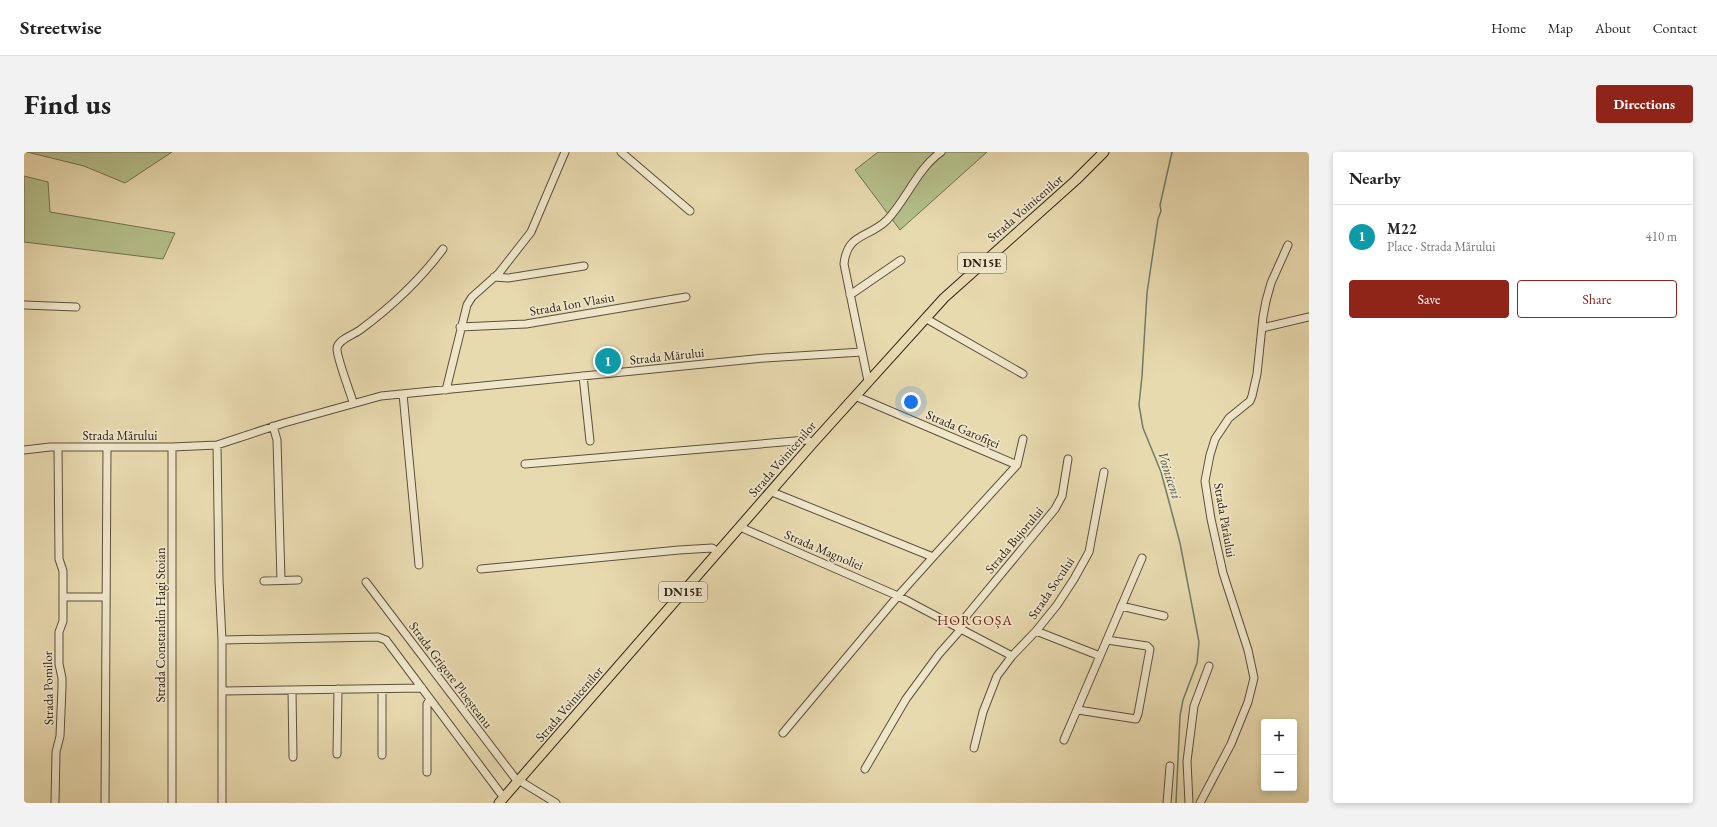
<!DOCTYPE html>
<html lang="en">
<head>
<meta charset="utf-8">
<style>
	body { margin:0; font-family:"EB Garamond",serif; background:#f2f2f2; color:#222 }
	.controls { position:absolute; right:12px; bottom:12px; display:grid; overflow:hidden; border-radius:4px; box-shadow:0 2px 6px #0003 }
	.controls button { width:36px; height:36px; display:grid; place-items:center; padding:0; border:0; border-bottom:1px solid #e0e0e0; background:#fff; color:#222; font:20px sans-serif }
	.you { position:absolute; left:887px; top:250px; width:14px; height:14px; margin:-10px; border:3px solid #fff; border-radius:50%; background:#1a73e8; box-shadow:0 0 0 6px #1a73e833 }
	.badge { display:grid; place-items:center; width:26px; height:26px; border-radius:50%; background:#8f2418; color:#fff; font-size:13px; font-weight:700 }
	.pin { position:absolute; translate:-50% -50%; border:2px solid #fff; box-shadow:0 1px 4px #0006 }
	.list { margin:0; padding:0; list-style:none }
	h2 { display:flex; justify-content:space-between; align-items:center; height:52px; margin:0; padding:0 16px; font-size:17px }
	h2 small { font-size:13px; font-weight:400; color:#767676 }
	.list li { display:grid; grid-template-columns:26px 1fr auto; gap:12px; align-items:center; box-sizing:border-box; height:64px; padding:0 16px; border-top:1px solid #e0e0e0 }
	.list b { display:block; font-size:15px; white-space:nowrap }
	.list p { margin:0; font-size:13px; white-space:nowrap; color:#767676 }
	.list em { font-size:13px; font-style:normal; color:#767676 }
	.actions { display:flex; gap:8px; padding:12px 16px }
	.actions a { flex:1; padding:9px 0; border:1px solid #8f2418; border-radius:4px; text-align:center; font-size:14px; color:#8f2418 }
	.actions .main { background:#8f2418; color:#fff }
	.map { position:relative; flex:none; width:1285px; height:651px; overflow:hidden; border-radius:4px }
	header { display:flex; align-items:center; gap:24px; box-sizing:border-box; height:56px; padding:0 20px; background:#fff; border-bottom:1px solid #e0e0e0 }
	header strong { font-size:19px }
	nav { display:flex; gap:22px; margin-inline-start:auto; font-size:14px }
	.intro { display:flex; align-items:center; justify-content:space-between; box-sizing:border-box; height:96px; padding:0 24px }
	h1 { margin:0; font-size:28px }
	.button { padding:10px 18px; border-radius:4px; background:#8f2418; color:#fff; font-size:14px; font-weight:700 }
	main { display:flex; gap:24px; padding:0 24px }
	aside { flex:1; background:#fff; border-radius:4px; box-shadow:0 2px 6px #0003 }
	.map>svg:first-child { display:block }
	.green { fill:#b5c08b; stroke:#717151 }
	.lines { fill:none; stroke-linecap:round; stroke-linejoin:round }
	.stream { stroke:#6d7e6c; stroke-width:1.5 }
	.minor-casing { stroke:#5c503d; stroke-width:9 }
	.major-casing { stroke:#2d2217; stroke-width:11 }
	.minor { stroke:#f0e7cb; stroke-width:7 }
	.major { stroke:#e8daaf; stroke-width:9 }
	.labels { text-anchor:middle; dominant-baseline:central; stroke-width:3.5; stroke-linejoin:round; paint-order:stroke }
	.shield { fill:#f0e7cb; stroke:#685d4d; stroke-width:1 }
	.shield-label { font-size:12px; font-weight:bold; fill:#2d2217 }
	.street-label { font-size:13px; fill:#2d2217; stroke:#f0e7cb }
	.water-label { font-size:14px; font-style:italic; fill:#4d5042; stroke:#f0e7cb }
	.neighbourhood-label { font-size:14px; letter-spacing:1px; fill:#7a1f14; stroke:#f0e7cb }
</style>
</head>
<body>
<header>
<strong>Streetwise</strong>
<nav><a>Home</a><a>Map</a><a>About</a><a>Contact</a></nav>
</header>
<div class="intro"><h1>Find us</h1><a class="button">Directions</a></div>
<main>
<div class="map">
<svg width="1285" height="651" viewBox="0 0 1285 651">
	<rect width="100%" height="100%" fill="#e8daaf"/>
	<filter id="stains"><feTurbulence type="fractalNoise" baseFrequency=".005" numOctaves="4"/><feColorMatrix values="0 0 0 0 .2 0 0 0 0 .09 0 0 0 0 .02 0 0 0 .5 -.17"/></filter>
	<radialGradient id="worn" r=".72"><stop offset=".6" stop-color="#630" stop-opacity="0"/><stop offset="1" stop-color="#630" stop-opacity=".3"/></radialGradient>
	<path class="green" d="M3,0H148L101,31L60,14Z
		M854,0H963L876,78L831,18Z
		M0,24L24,30L26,60L151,81L139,107L0,90Z"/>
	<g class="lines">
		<path class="stream" d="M1148,0L1136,53L1137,59L1134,67L1123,141L1118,224L1115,253L1119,276L1137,320L1156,391L1175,490L1173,511L1159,548L1156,564L1152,651"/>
		<g class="minor-casing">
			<path id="minor" d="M597,0L666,59
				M470,125L484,126L560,114
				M826,143L877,108
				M0,153L52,155
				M901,166L999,222
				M436,175L502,172L662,145
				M1238,176L1285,165
				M559,224L566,289
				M844,229L820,112C823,81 845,86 863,68C883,47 893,17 917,0
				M422,238L443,153L448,145L475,121L507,80L541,0
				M379,242L395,413
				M831,244L993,313
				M329,250C326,240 313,206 313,197C313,188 329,183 336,178C367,155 396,128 419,97
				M249,274L253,288L257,428
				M193,293L195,428L198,488
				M0,298L26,295H148L193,293L260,271L357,244L741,206L838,200
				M501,312L783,288L789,291
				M748,340L909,405L993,313L999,287
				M716,375L874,444L988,504
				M457,417L655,398L688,396L694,400
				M240,429L274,428
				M342,430L494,630
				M39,445H81
				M1097,454L1140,464
				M934,474L1031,357L1038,344L1044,307
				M1012,479L1076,504
				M268,538L269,605
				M199,539L398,536
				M1054,558L1112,567L1114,562L1126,497L1123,494L1083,488
				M759,581L874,444L909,405
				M1040,588L1118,406
				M950,596L959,560L973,524L988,504L1012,479L1033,453L1050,427L1065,400L1080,320
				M313,602L314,537
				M358,603V537
				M841,617L882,547L915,502L938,476
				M403,620V552L406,547
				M496,629L532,651
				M31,651L32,600L36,584L38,536V526L35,512V480L39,469V419L35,407L34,295
				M81,651L83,295
				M148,651V295
				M198,651V488L354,485L362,488L480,646
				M1143,651L1146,614
				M1165,651L1163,609L1170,554L1185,514
				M1176,651L1207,592L1224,550L1230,526L1224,498L1199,421L1187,367L1181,329L1186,303L1191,287L1205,266L1226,249L1228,244L1233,222L1239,165L1242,149L1247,131L1264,93"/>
		</g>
		<g class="major-casing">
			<path id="major" d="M475,651L789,291L920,146L1052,28L1080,0"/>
		</g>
		<use href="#minor" class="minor"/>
		<use href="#major" class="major"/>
	</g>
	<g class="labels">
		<g class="shield">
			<rect x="934" y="101" width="48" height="20" rx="3"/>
			<rect x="635" y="430" width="48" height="20" rx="3"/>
		</g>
		<g class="shield-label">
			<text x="958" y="111">DN15E</text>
			<text x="659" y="440">DN15E</text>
		</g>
		<g class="street-label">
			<text transform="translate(1001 56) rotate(-41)">Strada Voinicenilor</text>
			<text transform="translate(548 152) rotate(-10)">Strada Ion Vlasiu</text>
			<text transform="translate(643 204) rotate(-6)">Strada Mărului</text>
			<text transform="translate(939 277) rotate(23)">Strada Garofiței</text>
			<text x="96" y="283">Strada Mărului</text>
			<text transform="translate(758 307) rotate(-49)">Strada Voinicenilor</text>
			<text transform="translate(1201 368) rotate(80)">Strada Pârâului</text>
			<text transform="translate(990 388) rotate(-50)">Strada Bujorului</text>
			<text transform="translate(800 398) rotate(23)">Strada Magnoliei</text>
			<text transform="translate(1027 436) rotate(-56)">Strada Socului</text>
			<text transform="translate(136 473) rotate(-90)">Strada Constandin Hagi Stoian</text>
			<text transform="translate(427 523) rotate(53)">Strada Grigore Ploeșteanu</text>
			<text transform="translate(24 536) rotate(-91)">Strada Pomilor</text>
			<text transform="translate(545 552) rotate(-49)">Strada Voinicenilor</text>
		</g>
		<g class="water-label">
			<text transform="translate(1146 323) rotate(72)">Voiniceni</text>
		</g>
		<g class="neighbourhood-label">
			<text x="951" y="468">HORGOȘA</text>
		</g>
	</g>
	<rect width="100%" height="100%" filter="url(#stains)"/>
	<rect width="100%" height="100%" fill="url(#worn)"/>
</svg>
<div class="controls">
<button>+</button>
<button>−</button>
</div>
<div class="you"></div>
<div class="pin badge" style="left:584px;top:209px;background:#0f9aa8">1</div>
</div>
<aside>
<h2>Nearby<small></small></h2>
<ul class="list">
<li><span class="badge" style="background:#0f9aa8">1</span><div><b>M22</b><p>Place · Strada Mărului</p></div><em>410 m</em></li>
</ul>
<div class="actions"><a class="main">Save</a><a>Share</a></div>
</aside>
</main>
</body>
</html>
